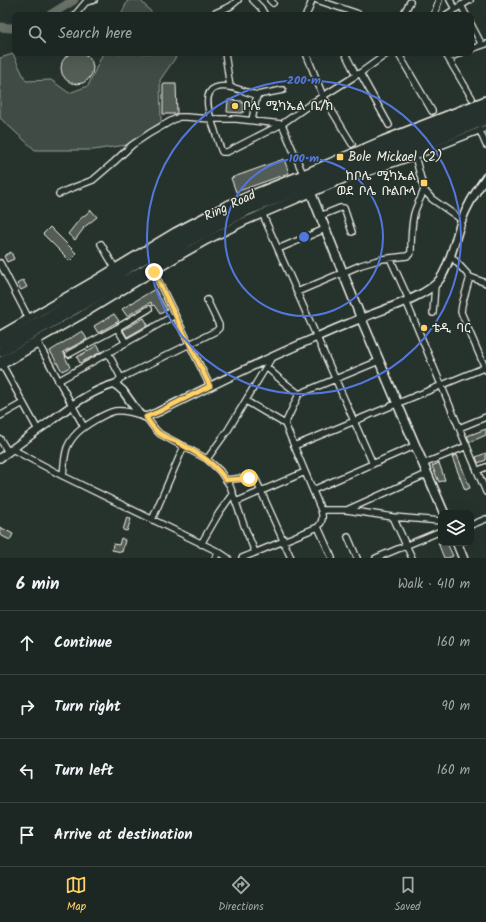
<!DOCTYPE html>
<html lang="en">
<head>
<meta charset="utf-8">
<style>
	body { margin:0; font-family:Kalam,"Noto Sans Ethiopic",sans-serif; background:#29322f; color:#f1f3f6 }
	.controls { position:absolute; right:12px; bottom:12px; display:grid; overflow:hidden; border-radius:8px; box-shadow:0 4px 16px #0002 }
	.controls button { width:36px; height:36px; display:grid; place-items:center; padding:0; border:0; border-bottom:1px solid #3a4340; background:#1c2622; color:#f1f3f6; font:20px sans-serif }
	.stop { position:absolute; width:12px; height:12px; margin:-9px; border:3px solid #ffd166; border-radius:50%; background:#fff }
	.stop.end { background:#ffd166; border-color:#fff; box-shadow:0 1px 4px #0008 }
	.list { margin:0; padding:0; list-style:none }
	h2 { display:flex; justify-content:space-between; align-items:center; height:52px; margin:0; padding:0 16px; font-size:17px }
	h2 small { font-size:13px; font-weight:400; color:#a0a5a5 }
	.list li { display:grid; grid-template-columns:26px 1fr auto; gap:12px; align-items:center; box-sizing:border-box; height:64px; padding:0 16px; border-top:1px solid #3a4340 }
	.list b { display:block; font-size:15px; white-space:nowrap }
	.list em { font-size:13px; font-style:normal; color:#a0a5a5 }
	.icon { flex:none; width:22px; height:22px; fill:none; stroke:currentColor; stroke-width:2; stroke-linecap:round; stroke-linejoin:round }
	.map { position:relative; flex:none; width:486px; height:558px; overflow:hidden }
	.search { position:absolute; background:#1c2622; box-shadow:0 4px 16px #0002; left:12px; right:12px; top:12px; height:44px; display:flex; align-items:center; gap:10px; box-sizing:border-box; padding:0 14px; border-radius:8px; color:#a0a5a5; font-size:15px }
	.sheet { height:308px; background:#1c2622 }
	nav { display:flex; justify-content:space-around; align-items:center; box-sizing:border-box; height:56px; border-top:1px solid #3a4340; background:#1c2622; font-size:11px; color:#a0a5a5 }
	nav a { display:grid; justify-items:center; gap:2px }
	nav .on { color:#ffd166 }
	.map>svg:first-child { display:block }
	.green { fill:#414b45; stroke:#9a9e96 }
	.lines { fill:none; stroke-linecap:round; stroke-linejoin:round }
	.river { stroke:#676f68; stroke-width:9 }
	.building { fill:#525c55; stroke:#f4f1e8 }
	.minor-casing { stroke:#f4f1e8; stroke-width:8 }
	.tertiary-casing { stroke:#f4f1e8; stroke-width:10 }
	.secondary-casing { stroke:#f4f1e8; stroke-width:11 }
	.trunk-casing { stroke:#f4f1e8; stroke-width:12 }
	.minor { stroke:#26332d; stroke-width:5.5 }
	.tertiary { stroke:#26332d; stroke-width:7 }
	.secondary { stroke:#26332d; stroke-width:8 }
	.trunk { stroke:#26332d; stroke-width:9 }
	.route { stroke:#ffd166; stroke-width:5 }
	.ring { fill:none; stroke:#5377dc; stroke-width:2 }
	.poi-dot { fill:#ffd166; stroke:#26332d; stroke-width:1.5 }
	.labels { text-anchor:middle; dominant-baseline:central; stroke-width:3; stroke-linejoin:round; paint-order:stroke }
	.poi-label { font-size:13px; fill:#f4f1e8; stroke:#26332d; text-anchor:start }
	.street-label { font-size:13px; fill:#f4f1e8; stroke:#26332d }
	.centre { fill:#5377dc; stroke:#26332d; stroke-width:2 }
	.ring-label { font-size:12px; text-anchor:middle; font-weight:bold; fill:#5377dc; stroke:#26332d; stroke-width:3; stroke-linejoin:round; paint-order:stroke }
</style>
</head>
<body>
<div class="map">
<svg width="486" height="558" viewBox="0 0 486 558">
	<rect width="100%" height="100%" fill="#26332d"/>
	<filter id="ink" filterUnits="userSpaceOnUse"><feTurbulence type="fractalNoise" baseFrequency=".025" numOctaves="2"/><feDisplacementMap in="SourceGraphic" scale="8" xChannelSelector="R" yChannelSelector="G"/><feConvolveMatrix kernelMatrix="1 2 1 2 8 2 1 2 1" color-interpolation-filters="sRGB"/></filter>
	<g filter="url(#ink)">
		<path class="green" d="M128,0H140L154,15H121Z
			M103,53H174L176,57L160,80L161,122L126,145L93,150H35L0,118V58L13,54L26,81L51,80L69,93L88,86Z"/>
		<g class="lines">
			<path class="river" d="M50,15L74,0
				M0,27L11,28L15,27"/>
		</g>
		<path class="building" d="M61 68a16 16 0 1 1 32 0a16 16 0 1 1-32 0Z
			M163,84H176L177,113L175,114H163Z
			M228,100L242,101V103H244V112H242V113L227,112Z
			M284,159L289,173L236,192L231,178Z
			M91,210L97,217L83,228H84L75,240L68,234L79,220Z
			M50,227L77,254L70,261L43,234Z
			M11,252L14,259L7,262L4,256Z
			M23,280L27,287L21,290L17,284Z
			M155,289L167,310L160,314L154,305L152,306L151,302L127,316L122,309Z
			M114,314L119,321L98,333L94,326Z
			M144,318L148,325L127,337L123,330Z
			M82,331L87,339L63,352L66,357H65L70,367L62,371L50,351Z
			M98,345L101,352L80,363L77,357Z
			M486,429V435L470,442L467,436Z
			M486,453V460L478,463L476,457Z
			M457,455L470,488L465,490L452,457Z
			M439,463L445,480L439,482L432,466Z
			M127,517L131,519L127,531L123,530Z
			M0,527L13,534L10,540L0,535Z
			M121,538L125,540L122,552L112,550L113,544L119,545Z
			M438,543H447L453,556L448,558H444Z"/>
		<g class="lines">
			<g class="minor-casing">
				<path id="minor" d="M253,0L261,8L265,15
					M270,0L273,3
					M317,0L356,13L360,15
					M450,0L455,9
					M461,5L466,15
					M75,15L86,2L94,0
					M211,15L231,6L238,0
					M306,15L309,9L312,0
					M403,15L410,2
					M434,15L439,0
					M446,15L470,0
					M471,24L482,45
					M471,49L486,44
					M225,53L230,87
					M306,53L323,96L352,144
					M345,53L356,75
					M398,53L432,111
					M445,53L472,98
					M448,58L461,53
					M360,73L389,125
					M257,95C244,92 228,83 215,88C200,94 212,122 215,131C217,138 219,145 222,152H227L282,124L309,105L360,73L388,53
					M252,120L257,95L283,90
					M282,124L303,174
					M480,131L486,145
					M415,156L424,190L432,199L462,220
					M361,175L415,156L486,128
					M59,194L67,190L93,180L114,162L132,145L150,133L171,121L179,117H186L211,119H236L282,124
					M262,213L373,464
					M320,216L340,208H344L352,232
					M101,244L115,268
					M278,249L325,229
					M451,256L470,277L486,283
					M390,258L409,300
					M0,263L29,319
					M154,272L210,386
					M470,277L462,305L461,312L486,370
					M297,292L361,265L382,259L407,256L411,253C411,240 411,227 414,214C416,206 421,198 424,190
					M406,301L486,492
					M433,313L435,285
					M117,328L126,343
					M37,341L72,405L84,427
					M108,353L121,378
					M69,354L117,328L149,309
					M0,361L38,430
					M0,367L39,344
					M266,367L281,380L299,394
					M58,381L175,315
					M115,384L121,378L216,331L219,328V325L207,300
					M246,401L285,424L321,510C323,517 323,521 318,527
					M0,416L23,403
					M146,417L155,429L160,434L207,459L220,471L230,486L245,528L255,552
					M285,424L299,394L379,361
					M459,428L486,417
					M0,439L8,452
					M294,446L486,367
					M12,449L63,476L219,552L228,558
					M207,459L228,430L272,357
					M423,464L467,446
					M477,471L486,467
					M63,476C64,467 64,457 67,448C69,443 73,437 77,433C84,426 105,413 115,411C124,410 131,412 140,415
					M226,480C234,479 249,476 256,480L291,558
					M313,490L416,445
					M236,502L305,472
					M321,510H347L393,517L441,521
					M347,510L427,474
					M393,517L412,558
					M152,520L184,446
					M471,525L486,519
					M348,537L357,558
					M201,544L219,513L233,493
					M215,558L219,552
					M242,558L318,527L332,558
					M376,558L441,531"/>
			</g>
			<g class="tertiary-casing">
				<path id="tertiary" d="M0,335L97,279L175,232L227,205L250,195L303,174L383,140L486,100
					M0,361L80,316L177,257L207,240L243,222L334,183L486,121
					M0,458C16,446 32,434 48,423C69,407 90,391 115,384L123,391L140,415L146,417L158,412C210,386 263,360 317,337C332,330 347,324 362,318C381,310 429,296 440,279C450,265 455,239 461,222C467,206 476,191 486,177"/>
			</g>
			<g class="secondary-casing">
				<path id="secondary" d="M311,193L361,318L444,513
					M457,543L463,558"/>
			</g>
			<g class="trunk-casing">
				<path id="trunk" d="M0,343L40,321L167,245L192,231L227,213L253,201L363,154L486,105
					M0,352L142,271L191,240L219,225L249,210L346,171L367,162L486,114"/>
			</g>
			<use href="#minor" class="minor"/>
			<use href="#tertiary" class="tertiary"/>
			<use href="#secondary" class="secondary"/>
			<use href="#trunk" class="trunk"/>
		</g>
	</g>
	<g class="lines" filter="url(#ink)">
		<path class="route" d="M154,272L210,386L158,412L146,417C150,423 154,430 160,434C165,437 171,440 177,442C197,453 213,461 226,480L249,478"/>
	</g>
	<g class="ring">
		<circle cx="304" cy="237" r="79"/>
		<circle cx="304" cy="237" r="157"/>
	</g>
	<g class="poi-dot">
		<circle cx="235" cy="106" r="4"/>
		<rect x="336" y="153" width="8" height="8" rx="2"/>
		<rect x="420" y="179" width="8" height="8" rx="2"/>
		<circle cx="424" cy="328" r="4"/>
	</g>
	<g class="labels">
		<g class="poi-label">
			<text x="243" y="106">ቦሌ ሚካኤል ቤ/ክ</text>
			<text x="348" y="157">Bole Mickael (2)</text>
			<text x="416" y="176" text-anchor="end">ከቦሌ ሚካኤል<tspan x="416" dy="15">ወደ ቦሌ ቡልቡላ</tspan></text>
			<text x="432" y="328">ቴዲ ባር</text>
		</g>
		<g class="street-label">
			<text transform="translate(230 206) rotate(-25)">Ring Road</text>
		</g>
	</g>
	<circle cx="304" cy="237" r="6" class="centre"/>
	<g class="ring-label">
		<text x="304" y="84">200 m</text>
		<text x="304" y="162">100 m</text>
	</g>
</svg>
<div class="controls">
<button><svg class="icon" aria-label="layers" viewBox="0 0 24 24"><path d="M12 4l9 5-9 5-9-5zM3 14l9 5 9-5"/></svg></button>
</div>
<div class="stop" style="left:249px;top:478px"></div>
<div class="stop end" style="left:154px;top:272px"></div>
<div class="search"><svg class="icon" aria-label="search" viewBox="0 0 24 24"><circle cx="10" cy="10" r="6"/><path d="M15 15l6 6"/></svg>Search here</div>
</div>
<section class="sheet">
<h2>6 min<small>Walk · 410 m</small></h2>
<ul class="list">
<li><svg class="icon" aria-label="ahead" viewBox="0 0 24 24"><path d="M12 20V5M6 11l6-6 6 6"/></svg><div><b>Continue</b></div><em>160 m</em></li>
<li><svg class="icon" aria-label="right" viewBox="0 0 24 24"><path d="M7 20v-9h11M14 6l5 5-5 5"/></svg><div><b>Turn right</b></div><em>90 m</em></li>
<li><svg class="icon" aria-label="left" viewBox="0 0 24 24"><path d="M17 20v-9H6M10 6l-5 5 5 5"/></svg><div><b>Turn left</b></div><em>160 m</em></li>
<li><svg class="icon" aria-label="arrive" viewBox="0 0 24 24"><path d="M6 21V4h12l-3 4 3 4H6"/></svg><div><b>Arrive at destination</b></div></li>
</ul>
</section>
<nav>
<a class="on"><svg class="icon" aria-label="map" viewBox="0 0 24 24"><path d="M3 6l6-2 6 2 6-2v14l-6 2-6-2-6 2zM9 4v14M15 6v14"/></svg>Map</a>
<a><svg class="icon" aria-label="directions" viewBox="0 0 24 24"><path d="M12 3l9 9-9 9-9-9zM9 14v-3h6M13 9l2 2-2 2"/></svg>Directions</a>
<a><svg class="icon" aria-label="saved" viewBox="0 0 24 24"><path d="M7 4h10v16l-5-4-5 4z"/></svg>Saved</a>
</nav>
</body>
</html>
